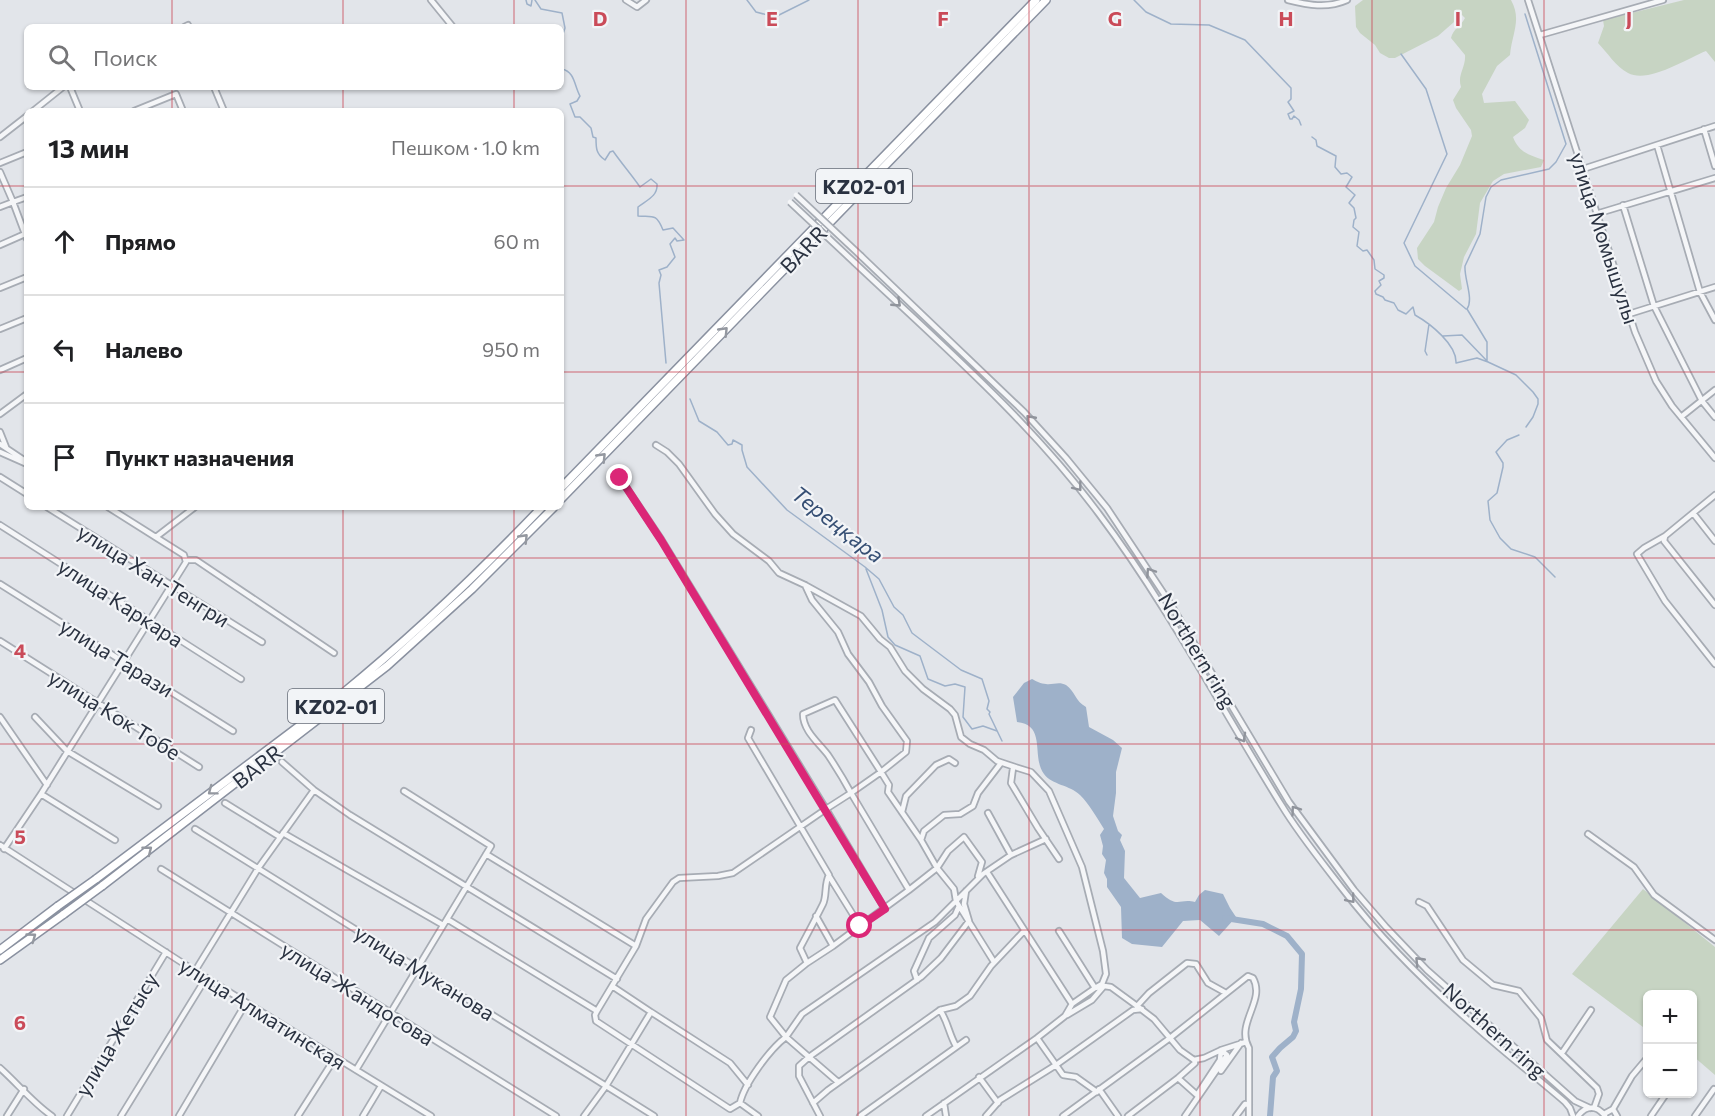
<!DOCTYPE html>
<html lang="ru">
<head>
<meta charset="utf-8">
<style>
	body { margin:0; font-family:Commissioner,sans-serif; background:#f2f2f2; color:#202124 }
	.controls { position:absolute; right:18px; bottom:18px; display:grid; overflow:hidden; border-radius:9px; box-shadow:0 2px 4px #0004 }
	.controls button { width:54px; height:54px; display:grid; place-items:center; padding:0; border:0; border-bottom:2px solid #e0e0e0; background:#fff; color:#202124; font:30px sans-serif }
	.stop { position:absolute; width:18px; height:18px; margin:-14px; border:4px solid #db2777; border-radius:50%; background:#fff }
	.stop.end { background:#db2777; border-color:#fff; box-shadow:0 2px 6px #0008 }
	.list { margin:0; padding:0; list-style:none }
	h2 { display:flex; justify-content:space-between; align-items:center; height:78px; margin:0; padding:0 24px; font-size:26px }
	h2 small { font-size:20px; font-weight:400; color:#757577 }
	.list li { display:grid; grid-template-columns:39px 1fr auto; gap:18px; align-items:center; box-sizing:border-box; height:108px; padding:0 24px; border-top:2px solid #e0e0e0 }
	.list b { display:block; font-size:22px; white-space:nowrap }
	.list em { font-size:20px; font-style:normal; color:#757577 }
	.icon { flex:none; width:33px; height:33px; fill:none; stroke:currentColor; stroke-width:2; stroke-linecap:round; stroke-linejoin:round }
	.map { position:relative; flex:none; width:1715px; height:1116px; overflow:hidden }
	.search { position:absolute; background:#fff; box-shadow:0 2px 4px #0004; left:24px; top:24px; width:540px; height:66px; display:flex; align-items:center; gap:15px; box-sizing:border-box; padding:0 21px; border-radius:9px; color:#757577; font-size:22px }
	.panel { position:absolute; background:#fff; box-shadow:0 2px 4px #0004; left:24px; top:108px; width:540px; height:402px; border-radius:9px }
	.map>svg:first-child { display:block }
	.green { fill:#c7d4c3 }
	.water { fill:#9eb1c9 }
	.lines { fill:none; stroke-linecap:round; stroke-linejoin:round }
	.stream { stroke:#9eb1c9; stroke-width:1.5 }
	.river { stroke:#9eb1c9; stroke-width:6 }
	.minor-casing { stroke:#a7acb4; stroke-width:8 }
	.highway-casing { stroke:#8a91a0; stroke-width:10 }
	.minor { stroke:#f5f6f8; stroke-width:4.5 }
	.highway { stroke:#fff; stroke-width:7 }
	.minor-bridge-casing { stroke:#a7acb4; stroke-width:8; stroke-linecap:butt }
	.highway-bridge-casing { stroke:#8a91a0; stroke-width:10; stroke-linecap:butt }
	.minor-bridge { stroke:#f5f6f8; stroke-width:4.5 }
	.highway-bridge { stroke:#fff; stroke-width:7 }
	.oneway { stroke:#90949c }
	.oneway2 { stroke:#9498a0 }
	.route { stroke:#db2777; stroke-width:8 }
	.grid { fill:none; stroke:#ca4b59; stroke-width:1.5; stroke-opacity:0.55 }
	.labels { text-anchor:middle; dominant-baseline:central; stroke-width:4.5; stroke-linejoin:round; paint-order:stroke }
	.shield { fill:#f2f4f7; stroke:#666c78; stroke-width:1.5 }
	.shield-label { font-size:20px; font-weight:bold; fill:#2a3241 }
	.street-label { font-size:21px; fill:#2a3241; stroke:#f2f4f7 }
	.water-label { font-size:22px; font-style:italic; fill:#364f74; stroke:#f2f4f7 }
	.grid-label { font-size:20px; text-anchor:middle; font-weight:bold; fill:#ca4b59; stroke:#f2f4f7; stroke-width:4.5; stroke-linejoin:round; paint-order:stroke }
</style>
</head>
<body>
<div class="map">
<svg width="1715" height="1116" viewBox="0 0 1715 1116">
	<rect width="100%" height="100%" fill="#e2e5ea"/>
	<path class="green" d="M1363,0H1511C1522,20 1512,33 1510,55L1497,66L1482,94L1484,103L1515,101L1529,120L1525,128L1513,137C1519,153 1530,155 1544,160L1541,167L1504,174L1493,181L1480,203L1476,234L1464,257L1460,274L1462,289L1459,291L1425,266L1418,259L1417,248L1434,222L1438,207L1446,188L1460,165L1472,136L1471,130L1456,108L1453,100L1461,87C1457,75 1466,67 1465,55L1451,38C1453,29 1461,26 1465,18L1462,15L1438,36L1395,58H1389L1380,53L1375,45L1360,33L1356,27L1355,6Z
		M1684,0H1715V62L1706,51C1686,59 1648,84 1628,73C1616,67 1607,52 1598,43L1604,26L1603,20Z
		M1643,889L1715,947V1075L1693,1056L1692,994H1648L1647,1030L1572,974Z"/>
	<path class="water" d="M1032,679C1036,681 1041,684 1046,684C1053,685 1059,681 1066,685C1075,691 1075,701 1086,707L1089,727L1113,740L1122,748L1116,772V793L1113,816L1118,831L1122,835L1120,840L1125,851L1124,878L1140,898L1161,893C1178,909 1179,898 1195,902L1199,895L1205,890L1223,894L1230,908L1236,917L1219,936L1200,920L1183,921L1162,947L1132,944L1122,938L1121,907L1107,887V879L1104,873L1106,860L1102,854L1103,846L1100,835L1104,829C1097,818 1089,804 1080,795C1070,785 1052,785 1044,774C1031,757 1047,725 1017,722L1013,697L1024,683Z"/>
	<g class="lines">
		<path class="stream" d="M526,0L527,4L531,6L532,0
			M535,0L541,9L562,13L565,28L561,40
			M747,0L756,12L775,17L809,0
			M1134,0L1146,12L1171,24L1209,25L1245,40L1291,88V99L1288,102L1294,111L1288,114L1290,119H1292L1294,116L1299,120L1301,125
			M1401,54L1426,89L1447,154L1404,243L1415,266L1466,309
			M561,65L562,69C575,72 574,85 580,96L577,101L570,104L575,117H580L591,128L593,137L596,138C596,148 596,154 605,160L610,152L613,151C622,164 631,174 640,187L651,179L657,184C658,196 647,200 638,207V216C653,217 656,213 663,230L673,228L684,240L677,241L675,238L670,244L675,257L667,267L659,270L661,275L659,283L666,363
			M1312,137L1316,140L1317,146L1336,156L1335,167L1341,174L1347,173L1352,177L1346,187L1355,195L1349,203L1354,208L1356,218L1354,220L1353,227L1359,232L1357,246L1363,251L1367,250L1374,260L1375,269L1384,275V278L1379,281L1381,285L1375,291L1376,294L1383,297L1385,300L1394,303L1398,310L1406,314L1413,307L1415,315C1431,324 1457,345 1456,363L1477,358L1488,362
			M1443,336L1462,335L1488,362L1516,375L1533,392L1538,399V404L1533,417L1526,427
			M1427,355L1425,351L1429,324
			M1487,360V342L1467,309C1474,299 1464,279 1465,266L1480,234L1486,197L1491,187L1501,180L1549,169L1556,162L1566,144L1525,14
			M690,399L699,421L717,432L728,445L732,444L733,440L742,445V450L747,467L787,510L865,567L879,579L894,607L903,615L912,633L961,670L982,679L989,701L987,709L990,712L989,714L1002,741
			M1519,435L1507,440L1496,452L1503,463V467L1497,493L1488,501L1490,520L1500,538L1511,549L1535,557L1555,577
			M866,569L882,610L888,637L895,645L920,656L928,679L945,686L955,684L965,687L963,717L972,729L983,726L997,731"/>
		<path class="river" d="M1225,918L1263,924L1287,936L1302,954L1301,989L1294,1022L1296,1031L1293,1037L1280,1048L1272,1057L1277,1071L1273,1077L1270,1116"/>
		<g class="minor-casing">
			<path id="minor" d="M431,0L453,27
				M626,0L637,7L646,0
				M1288,0C1308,5 1327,9 1347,0
				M1528,0L1635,332L1656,381L1672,406L1715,458
				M184,27L188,25L189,27
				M1540,35L1663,0
				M70,87L80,111
				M214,87L224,111
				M33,111L63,87
				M134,111L176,94L183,111
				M1704,129L1715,166
				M0,137L27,116
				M1657,145L1700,292L1715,320
				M0,163L27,152
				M1583,169L1715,126
				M0,172L13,202L27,197
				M1623,205L1654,306L1702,401L1715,417
				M0,207L13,202L25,234
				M1596,214L1715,178
				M0,245L25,234L27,239
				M861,256L1024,412L1066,458L1107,508L1170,603L1289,802L1354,890L1386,927L1427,970L1575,1101L1590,1108
				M855,263C940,343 1029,420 1099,514C1168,606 1221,708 1282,806C1299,834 1321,861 1341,887C1380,938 1427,985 1476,1027C1505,1053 1536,1077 1565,1102L1570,1108L1573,1116
				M0,288L27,277
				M1629,314L1715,287
				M0,329L27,318
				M0,370L27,358
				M0,414L27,394
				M1681,417L1715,390
				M0,432L6,447
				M0,444L27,462
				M656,445L667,452L679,464L715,514L733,534L769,561L779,573L805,585L861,616L880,639L890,647L905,671L923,689L950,709L955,715L961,737L970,744L984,750L997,761L1015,767
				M0,452L27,464
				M0,477L27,494
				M620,478L661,539L826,809L733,873L718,876L679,878L673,882L646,919L636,946
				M1715,495L1693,513L1715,541
				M47,507L262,642
				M1693,513L1665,536L1664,541L1715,605
				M0,525L241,679
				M1665,536L1644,548L1637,554L1665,601L1715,664
				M156,537L195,507
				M186,560H196L334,653
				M0,584L233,731
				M805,585L812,600L838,632L848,654L869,682L882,706L907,741L906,752L881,772L835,700L803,714C803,731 819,743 828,755C836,767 844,780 851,793L881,772L889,785L888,792L921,840
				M0,641L199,767
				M0,717L47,785
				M35,717L67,751L158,806
				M751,730L748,738L829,875C824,884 827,896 823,904C816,918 808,933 800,948L807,963L786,980L770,1017L786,1037L802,1014L935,922L983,874L1011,855L1046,839
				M282,762L314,790L350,815L617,979
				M41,794L115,840
				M225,803L280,837
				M902,812L906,796L936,765L949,759L955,763
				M988,813L1011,855
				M195,829L654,1116
				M283,833L443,925
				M1588,834L1634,867L1654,895L1715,940
				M0,845L195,971L431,1116
				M4,849L41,794L186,562L184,555L108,507
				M486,854L636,946L597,1011
				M1059,859L1038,828L1011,783L1013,768L1015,767L1031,772L1049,791L1082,867L1103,951L1106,974L1102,984L1095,988L1059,931
				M161,869L556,1116
				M987,872L1072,1004
				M829,876L860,926L833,946
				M909,890L937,868L948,851L964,837L982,862L978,876
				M1419,902L1427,906L1463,960L1493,985L1519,991L1541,1018L1547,1040L1597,1088L1599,1094L1594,1108
				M447,919L597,1011L595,1015L596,1021L730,1109L740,1103
				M860,926L909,890L851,793L826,809L885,909
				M994,962L956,901L954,889L937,868L921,840L924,831L944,815L960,814L973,806L978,793L1001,763
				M807,963L833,946L816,916
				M195,971L259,867L314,790
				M917,980L914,971L929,938L955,915L959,906
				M1137,1006L1149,993L1187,963L1196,964L1208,983L1226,993
				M940,1010L956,1006L970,996L991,966L1024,931
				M651,1012L730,1063L748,1085
				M1067,1015L1092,1000L1104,986
				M1037,1038L1063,1075L1076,1077L1097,1092
				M1562,1053L1591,1010
				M1194,1060L1204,1058L1221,1050
				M1220,1066L1221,1071L1241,1043
				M0,1068C18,1084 33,1103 52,1116
				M356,1070L491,846L404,791
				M979,1077L998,1103
				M1178,1078L1197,1095
				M838,1082L809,1057L921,977L941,958L969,921L964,904L966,891
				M1099,1089L1118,1116
				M1197,1095L1220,1060L1221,1050
				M740,1103C744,1084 770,1049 786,1037L809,1057L799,1066V1076L820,1116
				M740,1103L758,1116
				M813,1103L828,1090L940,1010C948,1022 949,1034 956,1046
				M944,1103L946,1116
				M1613,1109L1632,1076L1648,1057
				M1604,1114L1613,1109L1617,1116
				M7,1116L24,1089
				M67,1116L166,952
				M121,1116L206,978
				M179,1116L246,1003
				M298,1116L335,1058
				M363,1116L381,1086
				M584,1116L606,1086L651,1012L612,986
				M860,1116L966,1040
				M926,1116L1037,1038L1065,1016L1072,1004L1095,988L1104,986L1111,987L1137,1006L1154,1019L1180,1050L1194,1060L1195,1063L1178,1078L1128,1116
				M986,1116L1000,1100L1056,1065L1133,1010L1142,1009
				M1063,1116L1170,1038L1248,976L1253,978C1266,1001 1235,1023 1249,1048V1116
				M1185,1116L1227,1055L1221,1050L1246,1042
				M1236,1116L1245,1104L1249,1105
				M1578,1116C1586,1105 1597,1105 1605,1116
				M1651,1116L1666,1094
				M1695,1116L1714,1089"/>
		</g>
		<g class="highway-casing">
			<path id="highway" d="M561,488L1036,0
				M561,499L1046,0
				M96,879L343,693C414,635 479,573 542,507
				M102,886L387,666L472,589L554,507
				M0,950L58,906
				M0,960L64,914"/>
		</g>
		<use href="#minor" class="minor"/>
		<use href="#highway" class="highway"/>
		<g class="minor-bridge-casing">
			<path id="minor-bridge" d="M796,195L861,256
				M790,202L855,263"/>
		</g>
		<g class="highway-bridge-casing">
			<path id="highway-bridge" d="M58,906L96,879
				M64,914L102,886"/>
		</g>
		<use href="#minor-bridge" class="minor-bridge"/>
		<use href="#highway-bridge" class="highway-bridge"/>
	</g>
	<defs><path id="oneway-chevron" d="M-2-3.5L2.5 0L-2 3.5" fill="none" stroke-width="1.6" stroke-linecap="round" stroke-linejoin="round" transform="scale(1.5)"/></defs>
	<g class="oneway">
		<use href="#oneway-chevron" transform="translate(897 303) rotate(43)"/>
		<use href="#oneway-chevron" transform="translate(1030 419) rotate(-132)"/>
		<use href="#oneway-chevron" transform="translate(1078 487) rotate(52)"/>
		<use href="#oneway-chevron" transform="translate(1150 572) rotate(-124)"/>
		<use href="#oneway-chevron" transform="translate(1242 738) rotate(60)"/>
		<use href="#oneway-chevron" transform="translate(1295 810) rotate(-126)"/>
		<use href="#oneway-chevron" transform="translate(1351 899) rotate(50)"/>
		<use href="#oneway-chevron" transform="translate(1419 961) rotate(-134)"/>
	</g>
	<g class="oneway2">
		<use href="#oneway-chevron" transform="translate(724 331) rotate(-46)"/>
		<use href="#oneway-chevron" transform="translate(602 457) rotate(-46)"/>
		<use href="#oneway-chevron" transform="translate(524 538) rotate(-46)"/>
		<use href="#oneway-chevron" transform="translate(212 791) rotate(143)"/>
		<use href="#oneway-chevron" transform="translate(148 850) rotate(-38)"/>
		<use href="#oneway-chevron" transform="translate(32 937) rotate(-36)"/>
	</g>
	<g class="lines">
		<path class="route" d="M620,478L661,540L885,909L860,926"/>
	</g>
	<path class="grid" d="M172,0V27M343,0V27M514,0V27M686,0V1116M858,0V1116M1029,0V1116M1200,0V1116M1372,0V1116M1544,0V1116M172,87V111M343,87V111M514,87V111M0,186H27M561,186H1715M0,372H27M561,372H1715M172,507V1116M343,507V1116M514,507V1116M0,558H1715M0,744H1715M0,930H1715"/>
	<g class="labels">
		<g class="shield">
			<rect x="816" y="169" width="96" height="34" rx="4.5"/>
			<rect x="288" y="689" width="96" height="34" rx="4.5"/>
		</g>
		<g class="shield-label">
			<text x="864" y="186">KZ02-01</text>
			<text x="336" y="706">KZ02-01</text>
		</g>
		<g class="street-label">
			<text transform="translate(1605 238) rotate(72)">улица Момышулы</text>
			<text transform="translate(803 249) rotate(-46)">BARR</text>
			<text transform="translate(154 575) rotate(32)">улица Хан-Тенгри</text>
			<text transform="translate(121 602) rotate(33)">улица Каркара</text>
			<text transform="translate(1198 650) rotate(59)">Northern ring</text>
			<text transform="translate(117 657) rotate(32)">улица Тарази</text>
			<text transform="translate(115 714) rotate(32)">улица Кок Тобе</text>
			<text transform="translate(257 766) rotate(-38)">BARR</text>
			<text transform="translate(425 972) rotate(32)">улица Муканова</text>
			<text transform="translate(358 993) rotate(32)">улица Жандосова</text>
			<text transform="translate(263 1013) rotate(32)">улица Алматинская</text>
			<text transform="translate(1495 1030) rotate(42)">Northern ring</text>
			<text transform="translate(116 1034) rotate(-59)">улица Жетысу</text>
		</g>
		<g class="water-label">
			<text transform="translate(838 524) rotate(38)">Тереңқара</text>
		</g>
	</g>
	<g class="grid-label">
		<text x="600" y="26">D</text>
		<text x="772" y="26">E</text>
		<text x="943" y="26">F</text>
		<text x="1115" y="26">G</text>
		<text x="1286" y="26">H</text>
		<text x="1458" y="26">I</text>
		<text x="1629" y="26">J</text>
		<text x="20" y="658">4</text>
		<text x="20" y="844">5</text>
		<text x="20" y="1030">6</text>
	</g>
</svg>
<div class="controls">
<button>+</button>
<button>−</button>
</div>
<div class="stop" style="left:860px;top:926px"></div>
<div class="stop end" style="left:620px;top:478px"></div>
<div class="search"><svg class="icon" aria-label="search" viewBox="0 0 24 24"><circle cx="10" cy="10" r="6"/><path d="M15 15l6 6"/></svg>Поиск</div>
<section class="panel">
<h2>13 мин<small>Пешком · 1.0 km</small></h2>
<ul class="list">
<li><svg class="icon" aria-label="ahead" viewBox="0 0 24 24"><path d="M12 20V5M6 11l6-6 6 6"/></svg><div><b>Прямо</b></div><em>60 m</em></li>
<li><svg class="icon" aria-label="left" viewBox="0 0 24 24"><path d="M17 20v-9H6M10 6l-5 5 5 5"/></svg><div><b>Налево</b></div><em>950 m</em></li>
<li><svg class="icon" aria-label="arrive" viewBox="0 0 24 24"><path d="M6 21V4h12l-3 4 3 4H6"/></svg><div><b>Пункт назначения</b></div></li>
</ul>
</section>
</div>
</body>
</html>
